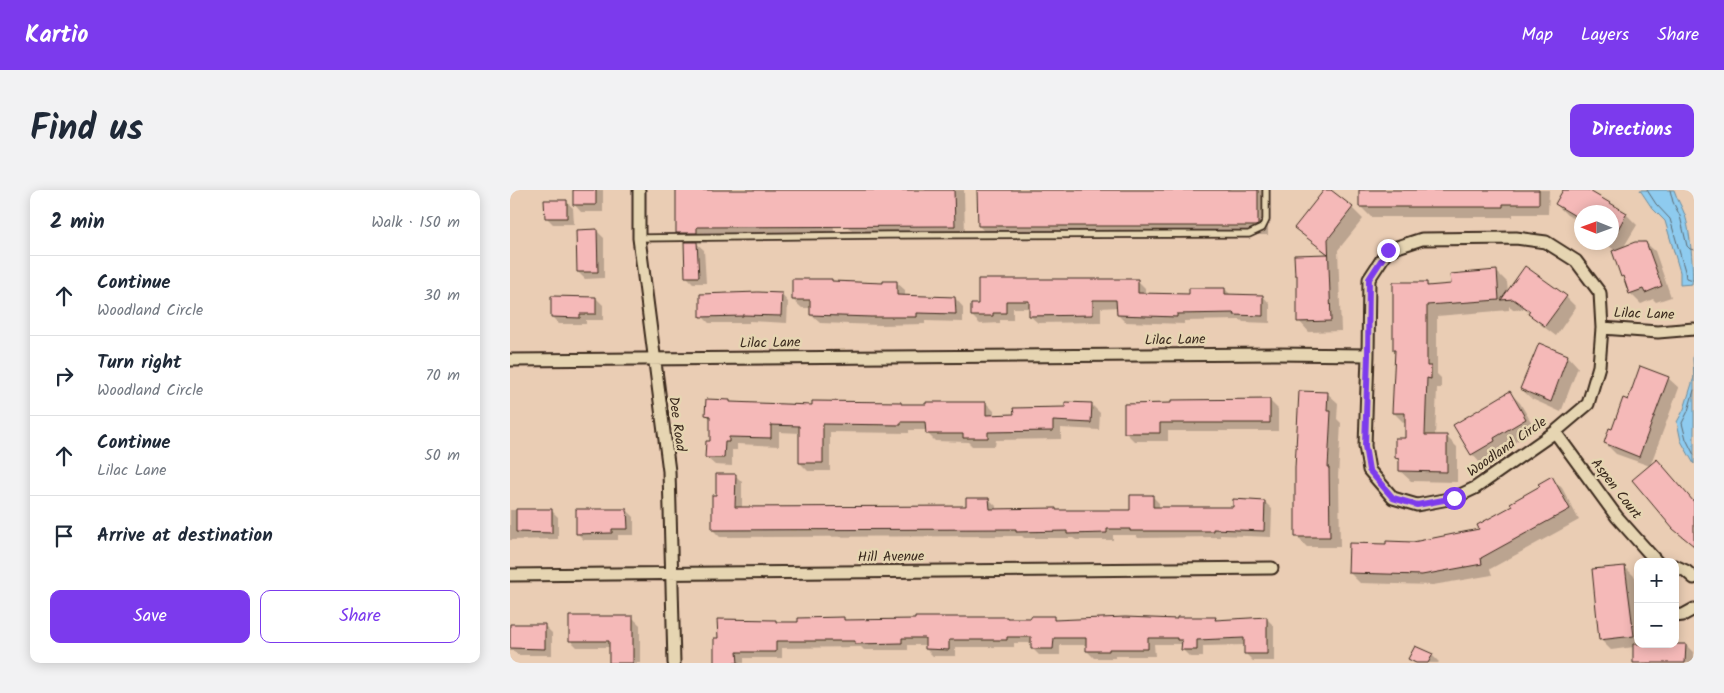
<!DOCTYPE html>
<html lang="en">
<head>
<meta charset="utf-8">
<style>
	body { margin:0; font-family:Kalam,sans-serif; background:#f2f2f3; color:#1f2937 }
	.controls { position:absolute; right:15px; bottom:15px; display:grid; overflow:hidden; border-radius:10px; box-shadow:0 2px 12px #0003 }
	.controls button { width:45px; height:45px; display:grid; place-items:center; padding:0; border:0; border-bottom:1px solid #e0e1e3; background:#fff; color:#1f2937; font:25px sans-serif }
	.compass { position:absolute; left:1064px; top:15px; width:45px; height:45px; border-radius:50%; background:#fff; box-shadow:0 2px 12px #0003; rotate:271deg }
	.stop { position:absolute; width:15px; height:15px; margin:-11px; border:4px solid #7c3aed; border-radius:50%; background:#fff }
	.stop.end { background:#7c3aed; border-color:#fff; box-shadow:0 1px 5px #0008 }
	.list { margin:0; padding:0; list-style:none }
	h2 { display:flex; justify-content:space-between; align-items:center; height:65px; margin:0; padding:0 20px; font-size:21px }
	h2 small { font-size:16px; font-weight:400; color:#747a83 }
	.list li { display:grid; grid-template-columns:32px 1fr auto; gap:15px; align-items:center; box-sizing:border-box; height:80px; padding:0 20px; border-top:1px solid #e0e1e3 }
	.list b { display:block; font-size:19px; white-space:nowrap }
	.list p { margin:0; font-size:16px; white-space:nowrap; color:#747a83 }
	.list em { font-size:16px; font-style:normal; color:#747a83 }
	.actions { display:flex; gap:10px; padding:15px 20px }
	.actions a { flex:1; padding:11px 0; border:1px solid #7c3aed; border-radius:10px; text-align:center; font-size:18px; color:#7c3aed }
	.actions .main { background:#7c3aed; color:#fff }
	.icon { flex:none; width:28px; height:28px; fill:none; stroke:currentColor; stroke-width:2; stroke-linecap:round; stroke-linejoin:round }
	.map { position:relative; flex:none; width:1184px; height:473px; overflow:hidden; border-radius:10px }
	header { display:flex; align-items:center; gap:30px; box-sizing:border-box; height:70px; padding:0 25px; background:#7c3aed; color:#fff }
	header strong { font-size:24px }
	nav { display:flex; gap:28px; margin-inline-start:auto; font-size:18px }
	.intro { display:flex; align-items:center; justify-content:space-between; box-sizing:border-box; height:120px; padding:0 30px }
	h1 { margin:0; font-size:35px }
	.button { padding:12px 22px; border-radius:10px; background:#7c3aed; color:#fff; font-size:18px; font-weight:700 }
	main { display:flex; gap:30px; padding:0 30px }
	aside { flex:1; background:#fff; border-radius:10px; box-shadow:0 2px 12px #0003 }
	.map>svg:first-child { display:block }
	.water { fill:#8ecbef; stroke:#6d8b9b }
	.shadow { fill:#0003 }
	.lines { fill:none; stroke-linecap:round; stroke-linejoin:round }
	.shore { stroke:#5c6a72; stroke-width:1 }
	.building { fill:#f5b9b8; stroke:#3b2a1e }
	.lane-casing { stroke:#3b2a1e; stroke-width:9 }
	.street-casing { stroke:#3b2a1e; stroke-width:15 }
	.lane { stroke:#e6d5b2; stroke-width:5.5 }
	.street { stroke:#e6d5b2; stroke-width:11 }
	.route { stroke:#7c3aed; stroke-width:6 }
	.labels { text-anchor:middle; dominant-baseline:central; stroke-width:5; stroke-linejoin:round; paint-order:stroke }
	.street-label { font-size:14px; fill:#3b2a1e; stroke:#e6d5b2 }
</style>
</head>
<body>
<header>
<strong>Kartio</strong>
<nav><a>Map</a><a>Layers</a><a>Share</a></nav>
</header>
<div class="intro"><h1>Find us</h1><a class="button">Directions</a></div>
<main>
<aside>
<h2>2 min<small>Walk · 150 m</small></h2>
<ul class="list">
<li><svg class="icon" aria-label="ahead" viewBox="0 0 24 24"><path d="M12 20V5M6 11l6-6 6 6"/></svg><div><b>Continue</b><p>Woodland Circle</p></div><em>30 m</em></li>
<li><svg class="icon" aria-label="right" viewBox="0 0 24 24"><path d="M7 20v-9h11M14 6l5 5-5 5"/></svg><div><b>Turn right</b><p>Woodland Circle</p></div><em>70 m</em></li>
<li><svg class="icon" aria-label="ahead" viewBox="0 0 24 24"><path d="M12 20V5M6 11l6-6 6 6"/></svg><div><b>Continue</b><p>Lilac Lane</p></div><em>50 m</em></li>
<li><svg class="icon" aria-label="arrive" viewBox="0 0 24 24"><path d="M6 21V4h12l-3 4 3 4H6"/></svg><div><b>Arrive at destination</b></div></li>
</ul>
<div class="actions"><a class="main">Save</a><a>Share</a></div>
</aside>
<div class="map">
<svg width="1184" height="473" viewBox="0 0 1184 473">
	<rect width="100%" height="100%" fill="#eacdb4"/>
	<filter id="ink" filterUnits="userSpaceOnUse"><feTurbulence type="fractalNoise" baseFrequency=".02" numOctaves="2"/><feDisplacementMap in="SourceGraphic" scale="10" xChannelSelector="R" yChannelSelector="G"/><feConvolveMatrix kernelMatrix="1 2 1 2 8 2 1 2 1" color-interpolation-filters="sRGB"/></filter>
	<g filter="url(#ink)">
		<path class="water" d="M1130,0H1164C1167,9 1172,17 1175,25C1180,40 1184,81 1182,94L1170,95V82L1155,31L1142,18Z
			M1184,159V274L1171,251L1167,232L1174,219L1184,187L1183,169Z"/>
		<path class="shadow" d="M64,0H93V22H71L64,14Z
			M167,0H323L324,47H197V53H186L194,60L196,93H183L176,86L178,53L167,42Z
			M337,0H454L455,46H348L337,36Z
			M469,0H758V45L479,46L469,36Z
			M815,0H819L842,18L853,29L828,60L831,141L799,142L789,131L788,86L786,84L818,65L786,38Z
			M850,0H1039L1038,24H1003V27H861L850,16Z
			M1055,0H1075L1116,24L1127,35L1113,58L1134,51L1145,61L1161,107L1146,112L1143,109L1131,114L1120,103L1116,90L1112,86L1106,61L1093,52H1102V22H1072V33L1057,25L1046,14Z
			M56,11L63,18L64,34H43L36,27Z
			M87,41L94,48V88L75,89L68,82Z
			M986,81L997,92L998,102L1056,107L1066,117L1046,146L1030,134L1015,119L1003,120L999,116V120L927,126V184L931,188V198H927L925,246H936L947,257V292L901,291L890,281V272L886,268L896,250V233H894L883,222L886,161L884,160L916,93L920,97L942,95Z
			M627,90L635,98V105H681L715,99L721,105L753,106L760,114V133L733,132L731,130L674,131V134L615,132L608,125V117L591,118V132L528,133L520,126V118H503V130H490V133L470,134L462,126L469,115Z
			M323,92L374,94L386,92L395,100V107L445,108L453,117V132L415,131V134L370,135L310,133L301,125V118H292L283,110Z
			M271,104L278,112L277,133L239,131V133H199L192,126Z
			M86,108L93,115V130H76V134H49L42,127Z
			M1029,154L1058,166L1068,177L1051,222L1022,209L1011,199Z
			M1158,188L1169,198L1140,276L1106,264L1095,253L1118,211Z
			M817,203L828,213L827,229L831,233L828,288L829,289L830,357H797L786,346Z
			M1000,203L1010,213L1026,240L993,259L995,262L972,275L962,264L945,235Z
			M220,211L222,214L304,216L390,213L392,215L476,213L484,221V226H505L582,215L590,223L589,240L551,238V249L486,250L485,256H462L458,252L425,251L417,243V240H399V243L320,242V281H298L290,273L291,243L269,242V256L227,254V260H222V276L205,275L196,267L201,252V229L197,225Z
			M760,211L768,219V241H658V251H624L616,243L615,215Z
			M225,285L232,292V318L457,317L479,309L486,316V320L545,319L547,321L621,322L642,306L649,313V319L724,318L755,312L762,319L761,347L710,345V347L628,348L626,345H603V350H566L563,348H514L512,346L210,347L203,340L208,306Z
			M1042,288L1052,298L1069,330L980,379L982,385L923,395L850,393L839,382L877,355L903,353L971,340L1031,297Z
			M0,320H41L48,327V349L0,350Z
			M117,320L124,327V345H108V350H74L67,343Z
			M1115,377L1125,387L1128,408V454H1175L1184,463V473H1124V457L1101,460L1090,449Z
			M123,428L130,435V473H100V457H67L60,450Z
			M543,428L547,431H668L705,428L708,431L757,429L764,436V471H743L736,464V455L693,456V467H680L673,460V454H644L645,466H605V468H584L577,461V455H550V465H529L522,458V453H504V457H445V466H423L416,459V455H398V460H354L351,457L272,458V468H234V473H205L265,431L268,433H289L334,429L336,431Z
			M0,436H35L42,443V465H8L4,461H0Z
			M922,465L929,472L928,473H904L900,469Z"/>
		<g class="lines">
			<path class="shore" d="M1137,0L1146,14L1160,29L1175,81L1176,88L1184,90
				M1160,0L1163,12L1170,26L1177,56L1180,59L1184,60
				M1184,200L1178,221L1172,233L1176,249L1184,265"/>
		</g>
		<path class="building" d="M63,0H86V15H63Z
			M166,0H444L445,36L187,37V43H166Z
			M467,0H748V35L745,36H468Z
			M814,0H821L843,17L818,49L821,131L787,132V85H785L784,65L818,64L784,38Z
			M849,0H1029V14H993V17H849Z
			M1053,0H1078L1117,23L1102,50V22H1072V30L1045,14Z
			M34,10H57V28H35Z
			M87,39L88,82H67L66,40Z
			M174,52H187L189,87H175Z
			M1125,52H1136L1152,96L1135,103L1133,99L1119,104L1113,86L1111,87L1102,61Z
			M1015,76L1057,106L1035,136L1018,124L1020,121L1003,109L991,110Z
			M987,80L989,110L917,115V176H921V189L917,188L915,245H937V282L889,281V269L885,268V248H895V223H882L885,160H883V92H917V96L941,94L940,84Z
			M282,89H322V91L373,93V91H387V105L445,107L446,124L407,123V127H361L300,125V110H282Z
			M468,89H628V103L679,104V98H715V104L753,105V126L724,125L725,123L667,124V127L607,125L606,110H583V125L519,126V111H496V123H483V126H461V114H468Z
			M248,102L272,103L271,126L233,125V126L190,127V104Z
			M41,106L86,107V124H70V128L41,127Z
			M1029,153L1058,165L1041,212L1010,199Z
			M1130,176L1159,187L1129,267L1094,253L1099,238L1102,239L1113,208L1118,210Z
			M789,201L818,202L817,221H821L818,278H819L820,347H785V278Z
			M1000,201L1016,229L984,248L985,251L961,265L943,235Z
			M196,209L220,210V212L302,215V211L391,212V214H416V212H476V225L504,224L503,218L555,217V212L582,213L581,233L543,231V241L478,242V248H453V244H416L415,232H391V235L313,234V273H289V236L261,235V248L219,247V252H215L214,268H195L196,251H200V226L195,225Z
			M760,209V233H650V243H614V214L661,213V210Z
			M1147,269L1184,312V356L1163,339L1122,290Z
			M206,284H226L225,317L456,316V308H479L480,319L546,318V320H620V305H643V317H723V309L755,311L754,341L703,339V341H620V339H597V343L557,344V341L506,342V339L202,340V305H206Z
			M1042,286L1060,319L971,368L972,374L912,385L838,383L839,353L876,354V351L903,352L969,339L967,335L1002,316L1000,313L1030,296L1028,294Z
			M6,319H42V343L6,342Z
			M66,319H117L118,339H102V343L66,344Z
			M1115,376L1124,446L1089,450L1082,379Z
			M59,426H123V473H99V451H59Z
			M521,426H544V430L615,427L667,429V427H706L705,430L757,427V464H734V448L687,450V460H671L672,450H667V448H638V459H599V461H576V448H544L543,459H521V447H497V450H439V460L415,459V448H392V453L345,454V451H266V462H227L228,473H204V448H208L207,429L266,430V432H288V428L334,427V430L405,429V427H497V428H521Z
			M0,434H35V459L0,458Z
			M1123,454H1176L1175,473H1123Z
			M905,456L923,464L918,473H906L898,469Z"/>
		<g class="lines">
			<g class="lane-casing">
				<path id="lane" d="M129,48L378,45L739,44L752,38L756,30V0"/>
			</g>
			<g class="street-casing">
				<path id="street" d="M129,0V48L159,281L164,473
					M1006,48L1036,52L1066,71L1090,103L1092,138L1089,176L1078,214L1045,242L965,298L944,308L907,315L883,308L859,280L855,256L858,165L859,89L878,60L912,49Z
					M1092,138L1148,142L1184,139
					M0,170L766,164L858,165
					M1045,242L1107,327L1147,372
					M1165,376L1176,381L1184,388
					M0,385L762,378
					M1165,426L1173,425L1184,419"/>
			</g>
			<use href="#lane" class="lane"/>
			<use href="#street" class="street"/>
		</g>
	</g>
	<g class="lines" filter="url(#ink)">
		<path class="route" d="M878,60L859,89L858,165L855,256L859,280L883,308L907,315L944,308"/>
	</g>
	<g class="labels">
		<g class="street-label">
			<text transform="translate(1134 124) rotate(2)">Lilac Lane</text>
			<text transform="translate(665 150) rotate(-1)">Lilac Lane</text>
			<text transform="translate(260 153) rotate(-1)">Lilac Lane</text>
			<text transform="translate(167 234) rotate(82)">Dee Road</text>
			<text transform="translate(997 257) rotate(-35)">Woodland Circle</text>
			<text transform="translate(1106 299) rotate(52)">Aspen Court</text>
			<text transform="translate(381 367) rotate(-1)">Hill Avenue</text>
		</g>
	</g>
</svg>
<div class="controls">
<button>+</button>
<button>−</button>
</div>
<svg class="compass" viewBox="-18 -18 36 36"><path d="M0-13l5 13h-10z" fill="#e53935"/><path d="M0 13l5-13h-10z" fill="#747a83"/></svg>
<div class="stop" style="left:944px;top:308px"></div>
<div class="stop end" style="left:878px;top:60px"></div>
</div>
</main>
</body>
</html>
